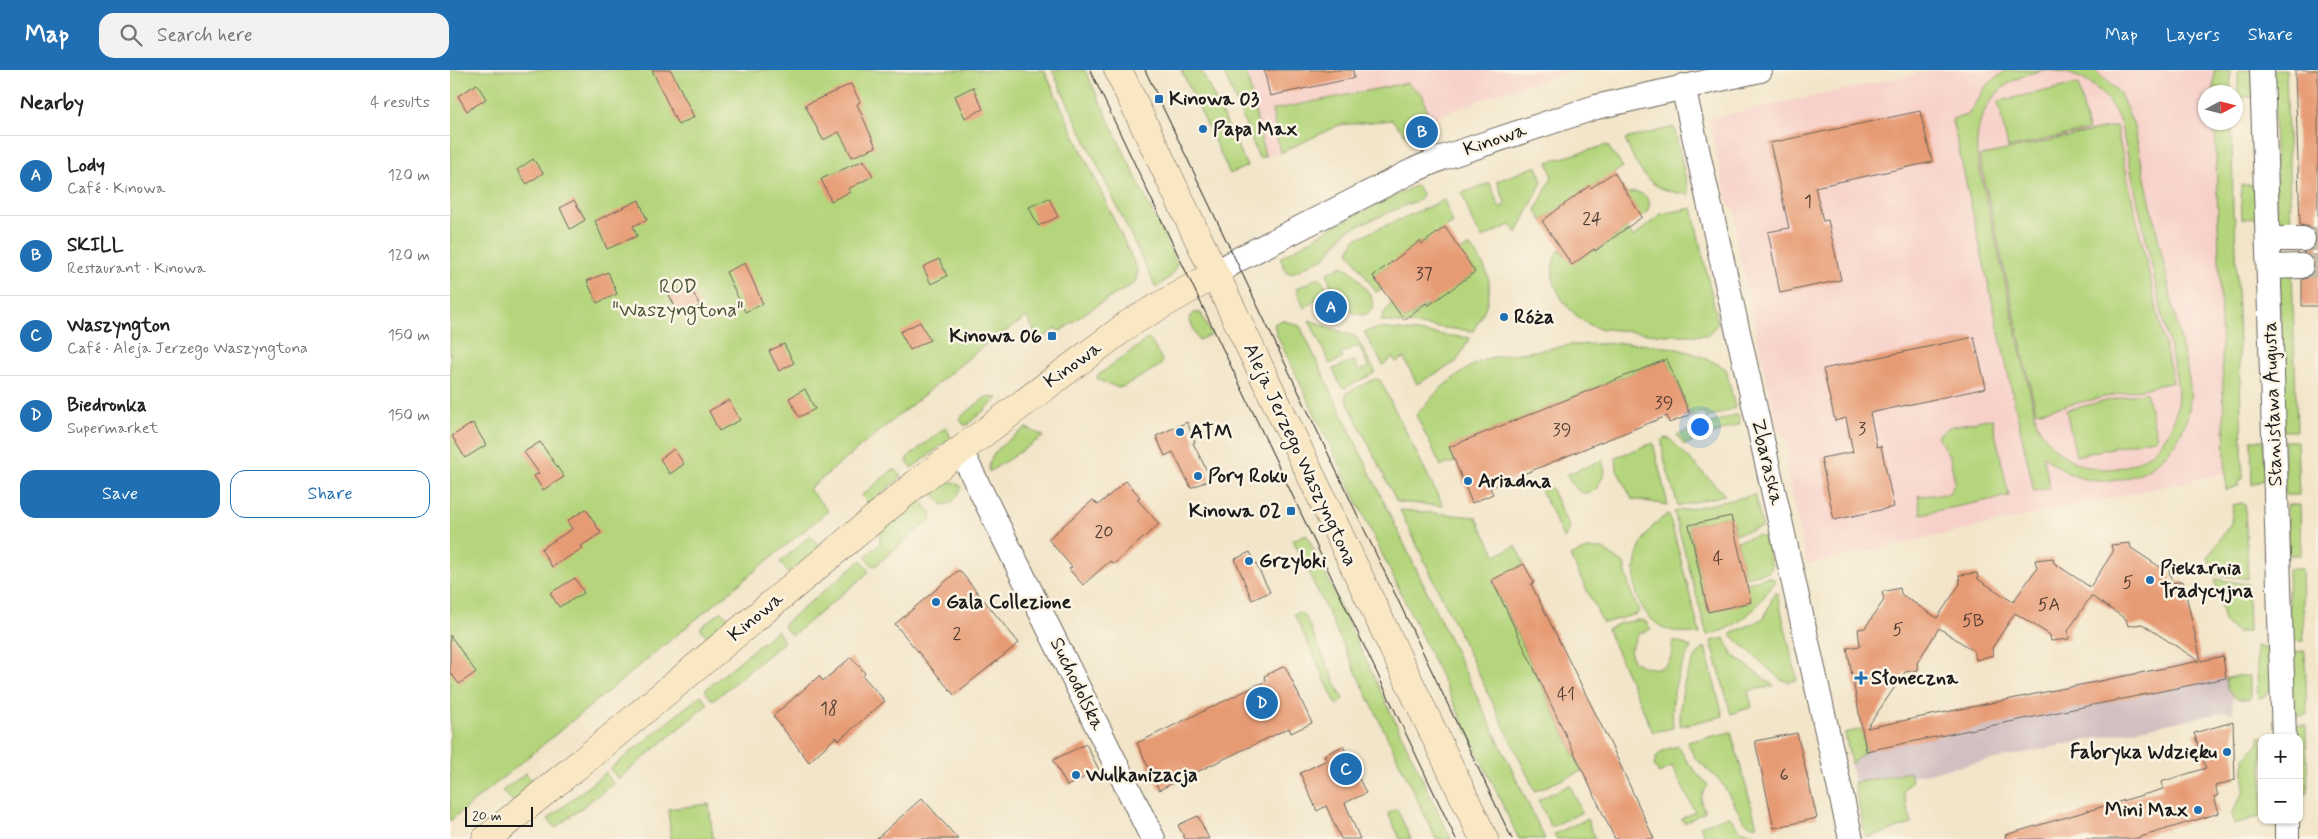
<!DOCTYPE html>
<html lang="en">
<head>
<meta charset="utf-8">
<style>
	body { margin:0; font-family:Mynerve,sans-serif; background:#f2f2f2; color:#202124 }
	.controls { position:absolute; right:15px; bottom:15px; display:grid; overflow:hidden; border-radius:10px; box-shadow:0 1px 4px #0004 }
	.controls button { width:45px; height:45px; display:grid; place-items:center; padding:0; border:0; border-bottom:1px solid #e0e0e0; background:#fff; color:#202124; font:25px sans-serif }
	.compass { position:absolute; left:1748px; top:15px; width:45px; height:45px; border-radius:50%; background:#fff; box-shadow:0 1px 4px #0004; rotate:83deg }
	.scale { position:absolute; left:15px; bottom:12px; width:68px; box-sizing:border-box; padding-left:5px; border:2px solid #1c1c1c; border-top:0; font-size:14px; line-height:18px; white-space:nowrap; color:#1c1c1c; -webkit-text-stroke:4px #fcf5e5; paint-order:stroke }
	.you { position:absolute; left:1249px; top:356px; width:18px; height:18px; margin:-12px; border:4px solid #fff; border-radius:50%; background:#1a73e8; box-shadow:0 0 0 8px #1a73e833 }
	.badge { display:grid; place-items:center; width:32px; height:32px; border-radius:50%; background:#1f6fb2; color:#fff; font-size:16px; font-weight:700 }
	.pin { position:absolute; translate:-50% -50%; border:2px solid #fff; box-shadow:0 1px 5px #0006 }
	.list { margin:0; padding:0; list-style:none }
	h2 { display:flex; justify-content:space-between; align-items:center; height:65px; margin:0; padding:0 20px; font-size:21px }
	h2 small { font-size:16px; font-weight:400; color:#757577 }
	.list li { display:grid; grid-template-columns:32px 1fr auto; gap:15px; align-items:center; box-sizing:border-box; height:80px; padding:0 20px; border-top:1px solid #e0e0e0 }
	.list b { display:block; font-size:19px; white-space:nowrap }
	.list p { margin:0; font-size:16px; white-space:nowrap; color:#757577 }
	.list em { font-size:16px; font-style:normal; color:#757577 }
	.actions { display:flex; gap:10px; padding:15px 20px }
	.actions a { flex:1; padding:11px 0; border:1px solid #1f6fb2; border-radius:15px; text-align:center; font-size:18px; color:#1f6fb2 }
	.actions .main { background:#1f6fb2; color:#fff }
	.icon { flex:none; width:28px; height:28px; fill:none; stroke:currentColor; stroke-width:2; stroke-linecap:round; stroke-linejoin:round }
	.map { position:relative; flex:none; width:1868px; height:769px; overflow:hidden }
	header { display:flex; align-items:center; gap:30px; box-sizing:border-box; height:70px; padding:0 25px; background:#1f6fb2; color:#fff }
	header strong { font-size:24px }
	nav { display:flex; gap:28px; margin-inline-start:auto; font-size:18px }
	.search { width:350px; height:45px; background:#f2f2f2; display:flex; align-items:center; gap:12px; box-sizing:border-box; padding:0 18px; border-radius:15px; color:#757577; font-size:19px }
	main { display:flex }
	aside { flex:1; background:#fff }
	.map>svg:first-child { display:block }
	.built { fill:#f7d1c9 }
	.industrial { fill:#d2bfc1 }
	.green { fill:#b4d57c; stroke:#68784c; fill-rule:evenodd }
	.building { fill:#e79b74; fill-rule:evenodd }
	.lines { fill:none; stroke-linecap:round; stroke-linejoin:round }
	.street-tunnel { stroke:#c7bda6; stroke-width:24; stroke-dasharray:24 12; stroke-linecap:butt }
	.street-casing { stroke:#676259; stroke-width:26 }
	.secondary-casing { stroke:#676259; stroke-width:29 }
	.street { stroke:#fff; stroke-width:24 }
	.secondary { stroke:#fae7c3; stroke-width:28 }
	.tram { stroke:#1c1c1c; stroke-width:1 }
	.poi-dot { fill:#1f6fb2; stroke:#fcf5e5; stroke-width:2 }
	.labels { text-anchor:middle; dominant-baseline:central; stroke-width:5; stroke-linejoin:round; paint-order:stroke }
	.number-label { font-size:18px; fill:#4f3c32 }
	.poi-label { font-size:20px; font-weight:bold; fill:#1c1c1c; stroke:#fcf5e5; text-anchor:start }
	.street-label { font-size:20px; fill:#1c1c1c; stroke:#fcf5e5 }
	.park-label { font-size:20px; fill:#4a5439; stroke:#fcf5e5 }
</style>
</head>
<body>
<header>
<strong>Map</strong>
<div class="search"><svg class="icon" aria-label="search" viewBox="0 0 24 24"><circle cx="10" cy="10" r="6"/><path d="M15 15l6 6"/></svg>Search here</div>
<nav><a>Map</a><a>Layers</a><a>Share</a></nav>
</header>
<main>
<aside>
<h2>Nearby<small>4 results</small></h2>
<ul class="list">
<li><span class="badge">A</span><div><b>Lody</b><p>Café · Kinowa</p></div><em>120 m</em></li>
<li><span class="badge">B</span><div><b>SKILL</b><p>Restaurant · Kinowa</p></div><em>120 m</em></li>
<li><span class="badge">C</span><div><b>Waszyngton</b><p>Café · Aleja Jerzego Waszyngtona</p></div><em>150 m</em></li>
<li><span class="badge">D</span><div><b>Biedronka</b><p>Supermarket</p></div><em>150 m</em></li>
</ul>
<div class="actions"><a class="main">Save</a><a>Share</a></div>
</aside>
<div class="map">
<svg width="1868" height="769" viewBox="0 0 1868 769">
	<rect width="100%" height="100%" fill="#fcf5e5"/>
	<filter id="ink" filterUnits="userSpaceOnUse"><feTurbulence type="fractalNoise" baseFrequency=".02" numOctaves="2"/><feDisplacementMap in="SourceGraphic" scale="10" xChannelSelector="R" yChannelSelector="G"/><feConvolveMatrix kernelMatrix="1 2 1 2 8 2 1 2 1" color-interpolation-filters="sRGB"/></filter>
	<filter id="wash" filterUnits="userSpaceOnUse"><feTurbulence type="fractalNoise" baseFrequency=".0096" numOctaves="4" result="noise"/><feDisplacementMap in="SourceGraphic" scale="20" xChannelSelector="R" yChannelSelector="G"/><feGaussianBlur stdDeviation="1.12" result="paint"/><feColorMatrix in="noise" values="0 0 0 0 0 0 0 0 0 0 0 0 0 0 0 0 0 1.4 0 .05"/><feComposite in="paint" operator="in"/></filter>
	<g filter="url(#wash)">
		<rect width="100%" height="100%" fill="#f2e5c9"/>
		<path class="built" d="M773,0H1125L1040,26L952,61L942,50L889,55L830,83L809,88Z
			M1483,0H1764V22H1756V52L1765,53L1776,403L1357,494L1335,392L1339,385L1337,375L1335,366L1327,361L1285,162L1287,156L1285,139L1278,135L1259,49Z"/>
		<path class="industrial" d="M1771,585L1776,608L1782,607L1783,643L1777,642L1680,661L1405,718L1395,663Z"/>
		<path class="green" d="M0,0H594L688,201L685,213L644,237L609,262L607,258L589,271L577,247L532,277L359,419L378,441L0,751Z
			M602,0H635L727,194L721,206L706,218Z
			M731,0H751L797,96L780,104Z
			M773,0H796L815,86L809,88Z
			M1556,0H1644L1669,22L1683,53L1739,309C1750,375 1686,430 1622,405C1611,400 1602,393 1593,385L1600,418L1584,421L1502,49L1518,45L1536,16ZM1594,0C1632,1 1658,20 1671,55L1727,311C1738,400 1629,434 1587,354L1527,87C1524,40 1547,9 1594,0Z
			M1764,0H1780L1781,22H1764Z
			M1788,0H1806L1803,27H1788Z
			M1823,0H1836L1841,162H1827Z
			M956,13L973,25L979,52L963,56L966,72L964,74L942,50L889,55L830,83L822,40Z
			M1628,14L1638,60L1558,78L1548,31Z
			M1765,53H1782L1783,145L1785,148L1793,409L1789,410L1788,416L1776,420Z
			M1666,56L1723,312L1586,342L1529,86Z
			M1224,57L1239,124C1199,122 1189,103 1175,69Z
			M1157,75L1173,97L1141,118L1139,116L1092,151L1086,140L1102,107L1098,92Z
			M1087,96L1092,112L1067,163L1060,155L1032,168L1022,151L1012,123L1040,113L1049,137L1056,135L1047,111Z
			M967,115L972,124L970,129L896,161L876,187L840,204L837,203L830,188L884,156Z
			M1791,115H1805L1807,148L1792,149Z
			M1183,122C1200,123 1205,136 1192,147L1176,124Z
			M994,130L1003,153L972,174L970,172L923,206L932,219L926,222L899,182L905,169Z
			M1242,138L1268,253L1258,265H1214L1147,258C1119,248 1088,207 1110,179L1122,194L1144,179L1146,181L1177,158L1183,167L1211,144Z
			M1019,176C1047,206 1044,227 1023,261L931,251L934,243L942,233L954,250L1025,202L1010,181Z
			M891,196C901,198 909,209 914,217C917,221 921,225 922,230C925,240 916,248 906,244C893,238 879,217 877,203Z
			M1829,201H1842L1847,361H1834Z
			M869,207L879,221L854,238L846,219Z
			M743,243H751L761,265L748,270L739,248Z
			M832,250L850,256L1095,769H1069L826,263L824,254Z
			M859,250L906,267L925,301L923,304L895,318L891,317L883,299L904,290L909,301L919,297L909,276L891,283L893,288L880,294Z
			M930,258L1020,268L1006,292L967,314L954,288L946,292L943,287L933,295L914,262Z
			M699,268L712,290L711,295L673,317H666L648,310L647,306Z
			M1176,273C1215,275 1242,279 1276,299L1285,338L1257,348L1254,342L1241,347L1217,289L1000,377L1005,392L991,396L966,345L992,317L1021,296L1039,288L1121,275Z
			M925,309L930,310L993,436L947,432L895,327L898,322Z
			M1696,322L1707,368L1626,386L1616,340Z
			M536,327L548,328L517,355H514L509,348Z
			M1288,344L1290,354L1234,375L1227,365Z
			M1542,348L1559,426L1471,444L1468,426L1499,424L1505,412L1500,387L1487,366L1499,357Z
			M496,357L501,368L462,398L457,392V388Z
			M576,358L594,366L539,402C537,381 561,369 576,358Z
			M1214,368L1220,369L1275,425L1228,436L1213,385L1212,370Z
			M1801,370H1813L1815,409L1802,415Z
			M1834,371H1847L1849,425H1835Z
			M1203,373L1218,435L1182,429L1167,400L1166,387Z
			M1152,390L1155,402L1147,418C1132,430 1124,418 1116,405Z
			M442,400H446L451,407L419,434L411,426Z
			M497,412H504L512,417C507,426 505,434 492,435L481,420L488,414Z
			M1097,416L1101,418L1120,459L1114,469L1090,418Z
			M1305,425L1312,457L1286,464L1281,446L1239,455L1258,542L1300,532L1296,513L1318,507L1325,510C1308,538 1290,558 1257,565L1224,442Z
			M469,429L482,444L481,449L425,496L422,495L415,486L430,474V461Z
			M1792,433L1795,435L1798,509L1763,504L1758,487L1781,453L1783,435Z
			M1837,435H1850L1851,485H1838Z
			M950,440L1026,447L1046,485L1066,476L1074,494L1042,511L1132,701L1085,721Z
			M1219,444L1250,564C1237,563 1223,563 1212,557C1170,533 1179,465 1219,444Z
			M856,464L1001,769H986L843,470Z
			M1309,465L1315,467L1322,498L1318,502L1295,507L1287,471Z
			M360,466L369,475V478L338,503L330,492Z
			M1137,479H1153L1174,494L1180,520L1189,541L1187,544L1153,553L1120,486Z
			M411,490L418,499V503L344,564H340L333,555Z
			M1838,499H1852L1854,571L1840,572Z
			M1765,509L1798,514L1799,562H1786L1774,551Z
			M1327,523L1347,610L1338,612L1330,609L1280,564L1314,548L1324,524Z
			M272,541L281,551L259,569L250,558Z
			M848,542L855,546L893,629L887,636L844,544Z
			M1189,550L1195,551L1201,559L1188,564L1180,580L1183,591C1193,598 1217,605 1221,586C1222,581 1222,575 1223,570L1241,577C1225,609 1221,622 1223,658L1203,662L1157,559L1171,553Z
			M327,560L334,572L265,629H261L255,620Z
			M1275,568L1282,584L1324,616L1298,621L1302,637L1281,644L1261,571Z
			M1806,576L1820,580L1822,618L1814,627L1808,628Z
			M1255,577L1273,646L1230,656C1230,629 1233,596 1255,577Z
			M1855,581L1857,645L1842,646L1841,582Z
			M1788,606H1800V629H1786L1777,618L1776,608Z
			M251,625L258,634L170,708H167L160,699Z
			M1843,655H1856L1858,723L1849,728V668H1844Z
			M1412,659L1416,681L1401,694L1395,663Z
			M1281,662L1307,756L1299,755L1293,749L1271,712L1245,688L1237,672Z
			M1809,666L1817,668H1812V746L1784,754L1781,745L1794,721V688L1808,675Z
			M1228,676L1238,693L1258,715C1250,726 1249,730 1255,742L1234,753L1231,749L1245,742L1222,696L1209,703L1204,695C1206,681 1216,679 1228,676Z
			M156,702L163,714L105,758L98,749Z
			M1460,702L1462,710L1453,721L1462,754L1416,768L1404,713Z
			M76,703L85,715L64,732L52,721Z
			M1120,715L1132,742L1101,757L1088,730Z
			M259,734L263,769H221L218,739Z
			M947,739L961,769H950L938,743Z
			M1279,746L1290,760L1308,765L1310,769H1256L1250,756Z
			M1137,749L1145,769H1107L1104,764Z"/>
		<g id="blocks">
			<path class="building" d="M202,0H221L244,47L228,55Z
				M814,0H903L904,8L820,26Z
				M1845,0H1868V236H1852V210L1859,207L1865,196L1862,188L1853,183L1865,176L1867,169L1860,157L1850,155Z
				M27,14L36,29L17,41L8,26Z
				M401,14L410,32L407,34L426,77L402,87L389,62L373,70L355,35Z
				M523,17L533,39L515,48L505,26Z
				M1470,41L1482,92L1365,117L1373,151L1378,150L1391,210L1330,223L1318,162L1339,158L1320,73Z
				M83,89L93,103L77,114L67,100Z
				M414,90L423,106L398,119L400,122L381,131L371,109Z
				M1164,102L1192,147L1145,181L1144,179L1122,195L1092,151L1139,116L1141,118Z
				M599,128L608,147L588,156L579,137Z
				M124,130L135,150L120,159L110,138Z
				M189,130L197,150L183,156L187,166L157,179L145,151Z
				M995,157L1025,202L978,236L976,233L954,250L923,206L970,171L972,174Z
				M489,189L497,206L481,214L473,197Z
				M295,193L313,234L295,242L276,202Z
				M158,202L167,224L147,233L137,211Z
				M239,215L250,236L230,246L219,225Z
				M470,252L480,270L460,280L450,262Z
				M1524,267L1536,318L1420,343L1427,377L1431,376L1444,437L1384,450L1371,388L1403,382L1396,348L1385,351L1373,299Z
				M334,274L344,293L329,301L319,281Z
				M1217,289L1240,345L1219,353L1217,346L1146,374L1040,418L1043,424L1022,433L999,377Z
				M355,319L365,339L349,347L339,328Z
				M279,330L290,350L269,361L259,341Z
				M737,352L745,372L743,373L761,409L741,418L723,382L715,386L706,366Z
				M23,353L36,375L15,388L2,366Z
				M90,372L114,407L93,420L84,406L89,403L74,382Z
				M224,379L234,394L220,404L210,389Z
				M676,411L690,427L687,429L709,454L664,494L660,491L633,515L619,499L622,497L598,469L643,430L648,435Z
				M136,439L151,463L131,476L133,478L102,497L91,479L122,459L117,451Z
				M1281,446L1301,532L1258,542L1239,455Z
				M1680,473L1681,478L1710,497L1718,496L1722,513L1733,511L1751,591L1773,586L1776,608L1416,681L1397,578L1410,576L1408,559L1415,558L1434,530L1432,522L1450,518L1451,524L1487,548L1510,514L1509,505L1527,503L1528,509L1563,532L1587,498L1585,490L1603,488L1604,493L1640,517L1663,482L1661,475ZM1641,526L1676,549L1678,556L1692,554L1749,591L1417,658L1455,602L1468,600L1467,593L1489,558L1524,581L1526,590L1543,585L1542,578L1565,543L1600,565L1601,571L1619,569L1618,561Z
				M800,482L820,522L802,530L785,489Z
				M1074,494L1084,513L1081,514L1163,679L1204,769H1165L1042,510Z
				M509,500L569,573L504,625L445,554Z
				M125,508L134,523L109,537L100,523Z
				M0,565L26,602L9,614L0,602Z
				M401,587L415,603L413,606L435,631L389,670L386,667L359,692L323,646L369,606L373,611Z
				M835,596L862,653L841,663L839,658L709,720L687,673L816,611L814,606Z
				M1783,652L1785,710L1765,716L1768,725L1764,727L1769,743L1684,769H1556L1555,765L1713,719L1711,712L1756,698L1744,663Z
				M1347,663L1367,748L1324,758L1305,671Z
				M636,674L649,700L617,716L603,690Z
				M893,676L916,723L895,733L910,769H891L876,736L867,741L850,703L877,690L874,685Z
				M472,728L508,769H426Z
				M748,746L759,769H735L728,755Z"/>
		</g>
	</g>
	<g filter="url(#ink)">
		<use href="#blocks" fill-opacity="0" stroke="#676259" stroke-width="1"/>
		<g class="lines">
			<path class="street-tunnel" d="M1853,169H1868
				M1851,196H1868"/>
			<g class="street-casing">
				<path id="street" d="M1812,0L1834,668
					M1233,16L1401,769
					M1818,169H1853
					M1819,197L1851,196
					M764,205L787,190L964,100L992,88L1146,37L1310,0
					M510,379L703,769
					M1837,750V769"/>
			</g>
			<g class="secondary-casing">
				<path id="secondary" d="M668,0L1034,769
					M36,769L138,687L467,413L680,253L764,205"/>
			</g>
			<use href="#street" class="street"/>
			<use href="#secondary" class="secondary"/>
			<path class="tram" d="M640,0L1006,769
				M695,0L1062,769"/>
		</g>
	</g>
	<g class="poi-dot">
		<rect x="704" y="24" width="10" height="10" rx="2.5"/>
		<circle cx="753" cy="59" r="5"/>
		<circle cx="1054" cy="247" r="5"/>
		<rect x="597" y="261" width="10" height="10" rx="2.5"/>
		<circle cx="730" cy="362" r="5"/>
		<circle cx="748" cy="406" r="5"/>
		<circle cx="1018" cy="411" r="5"/>
		<rect x="836" y="436" width="10" height="10" rx="2.5"/>
		<circle cx="799" cy="491" r="5"/>
		<circle cx="1700" cy="510" r="5"/>
		<circle cx="486" cy="532" r="5"/>
		<path d="M1408.5 600.5h5v5h5v5h-5v5h-5v-5h-5v-5h5z"/>
		<circle cx="1777" cy="682" r="5"/>
		<circle cx="626" cy="705" r="5"/>
		<circle cx="1748" cy="740" r="5"/>
	</g>
	<g class="labels">
		<g class="number-label">
			<text x="1358" y="132">1</text>
			<text x="1142" y="149">24</text>
			<text x="974" y="204">37</text>
			<text x="1214" y="333">39</text>
			<text x="1412" y="359">3</text>
			<text x="1112" y="360">39</text>
			<text x="654" y="462">20</text>
			<text x="1268" y="489">4</text>
			<text x="1678" y="513">5</text>
			<text x="1599" y="535">5A</text>
			<text x="1523" y="551">5B</text>
			<text x="1448" y="560">5</text>
			<text x="507" y="564">2</text>
			<text x="1116" y="625">41</text>
			<text x="379" y="639">18</text>
			<text x="1334" y="705">6</text>
		</g>
		<g class="poi-label">
			<text x="719" y="29">Kinowa 03</text>
			<text x="763" y="59">Papa Max</text>
			<text x="1064" y="247">Róża</text>
			<text x="592" y="266" text-anchor="end">Kinowa 06</text>
			<text x="740" y="362">ATM</text>
			<text x="758" y="406">Pory Roku</text>
			<text x="1028" y="411">Ariadna</text>
			<text x="831" y="441" text-anchor="end">Kinowa 02</text>
			<text x="809" y="491">Grzybki</text>
			<text x="1710" y="498">Piekarnia<tspan x="1710" dy="23">Tradycyjna</tspan></text>
			<text x="496" y="532">Gala Collezione</text>
			<text x="1421" y="608">Słoneczna</text>
			<text x="1767" y="682" text-anchor="end">Fabryka Wdzięku</text>
			<text x="636" y="705">Wulkanizacja</text>
			<text x="1738" y="740" text-anchor="end">Mini Max</text>
		</g>
		<g class="street-label">
			<text transform="translate(1045 70) rotate(-19)">Kinowa</text>
			<text transform="translate(623 295) rotate(-36)">Kinowa</text>
			<text transform="translate(1823 334) rotate(-92)">Stanisława Augusta</text>
			<text transform="translate(850 385) rotate(65)">Aleja Jerzego Waszyngtona</text>
			<text transform="translate(1317 392) rotate(77)">Zbaraska</text>
			<text transform="translate(306 547) rotate(-40)">Kinowa</text>
			<text transform="translate(627 614) rotate(64)">Suchodolska</text>
		</g>
		<g class="park-label">
			<text x="228" y="217">ROD<tspan x="228" dy="23">"Waszyngtona"</tspan></text>
		</g>
	</g>
</svg>
<div class="controls">
<button>+</button>
<button>−</button>
</div>
<svg class="compass" viewBox="-18 -18 36 36"><path d="M0-13l5 13h-10z" fill="#e53935"/><path d="M0 13l5-13h-10z" fill="#757577"/></svg>
<div class="scale">20 m</div>
<div class="you"></div>
<div class="pin badge" style="left:881px;top:237px">A</div>
<div class="pin badge" style="left:972px;top:62px">B</div>
<div class="pin badge" style="left:896px;top:699px">C</div>
<div class="pin badge" style="left:812px;top:633px">D</div>
</div>
</main>
</body>
</html>
